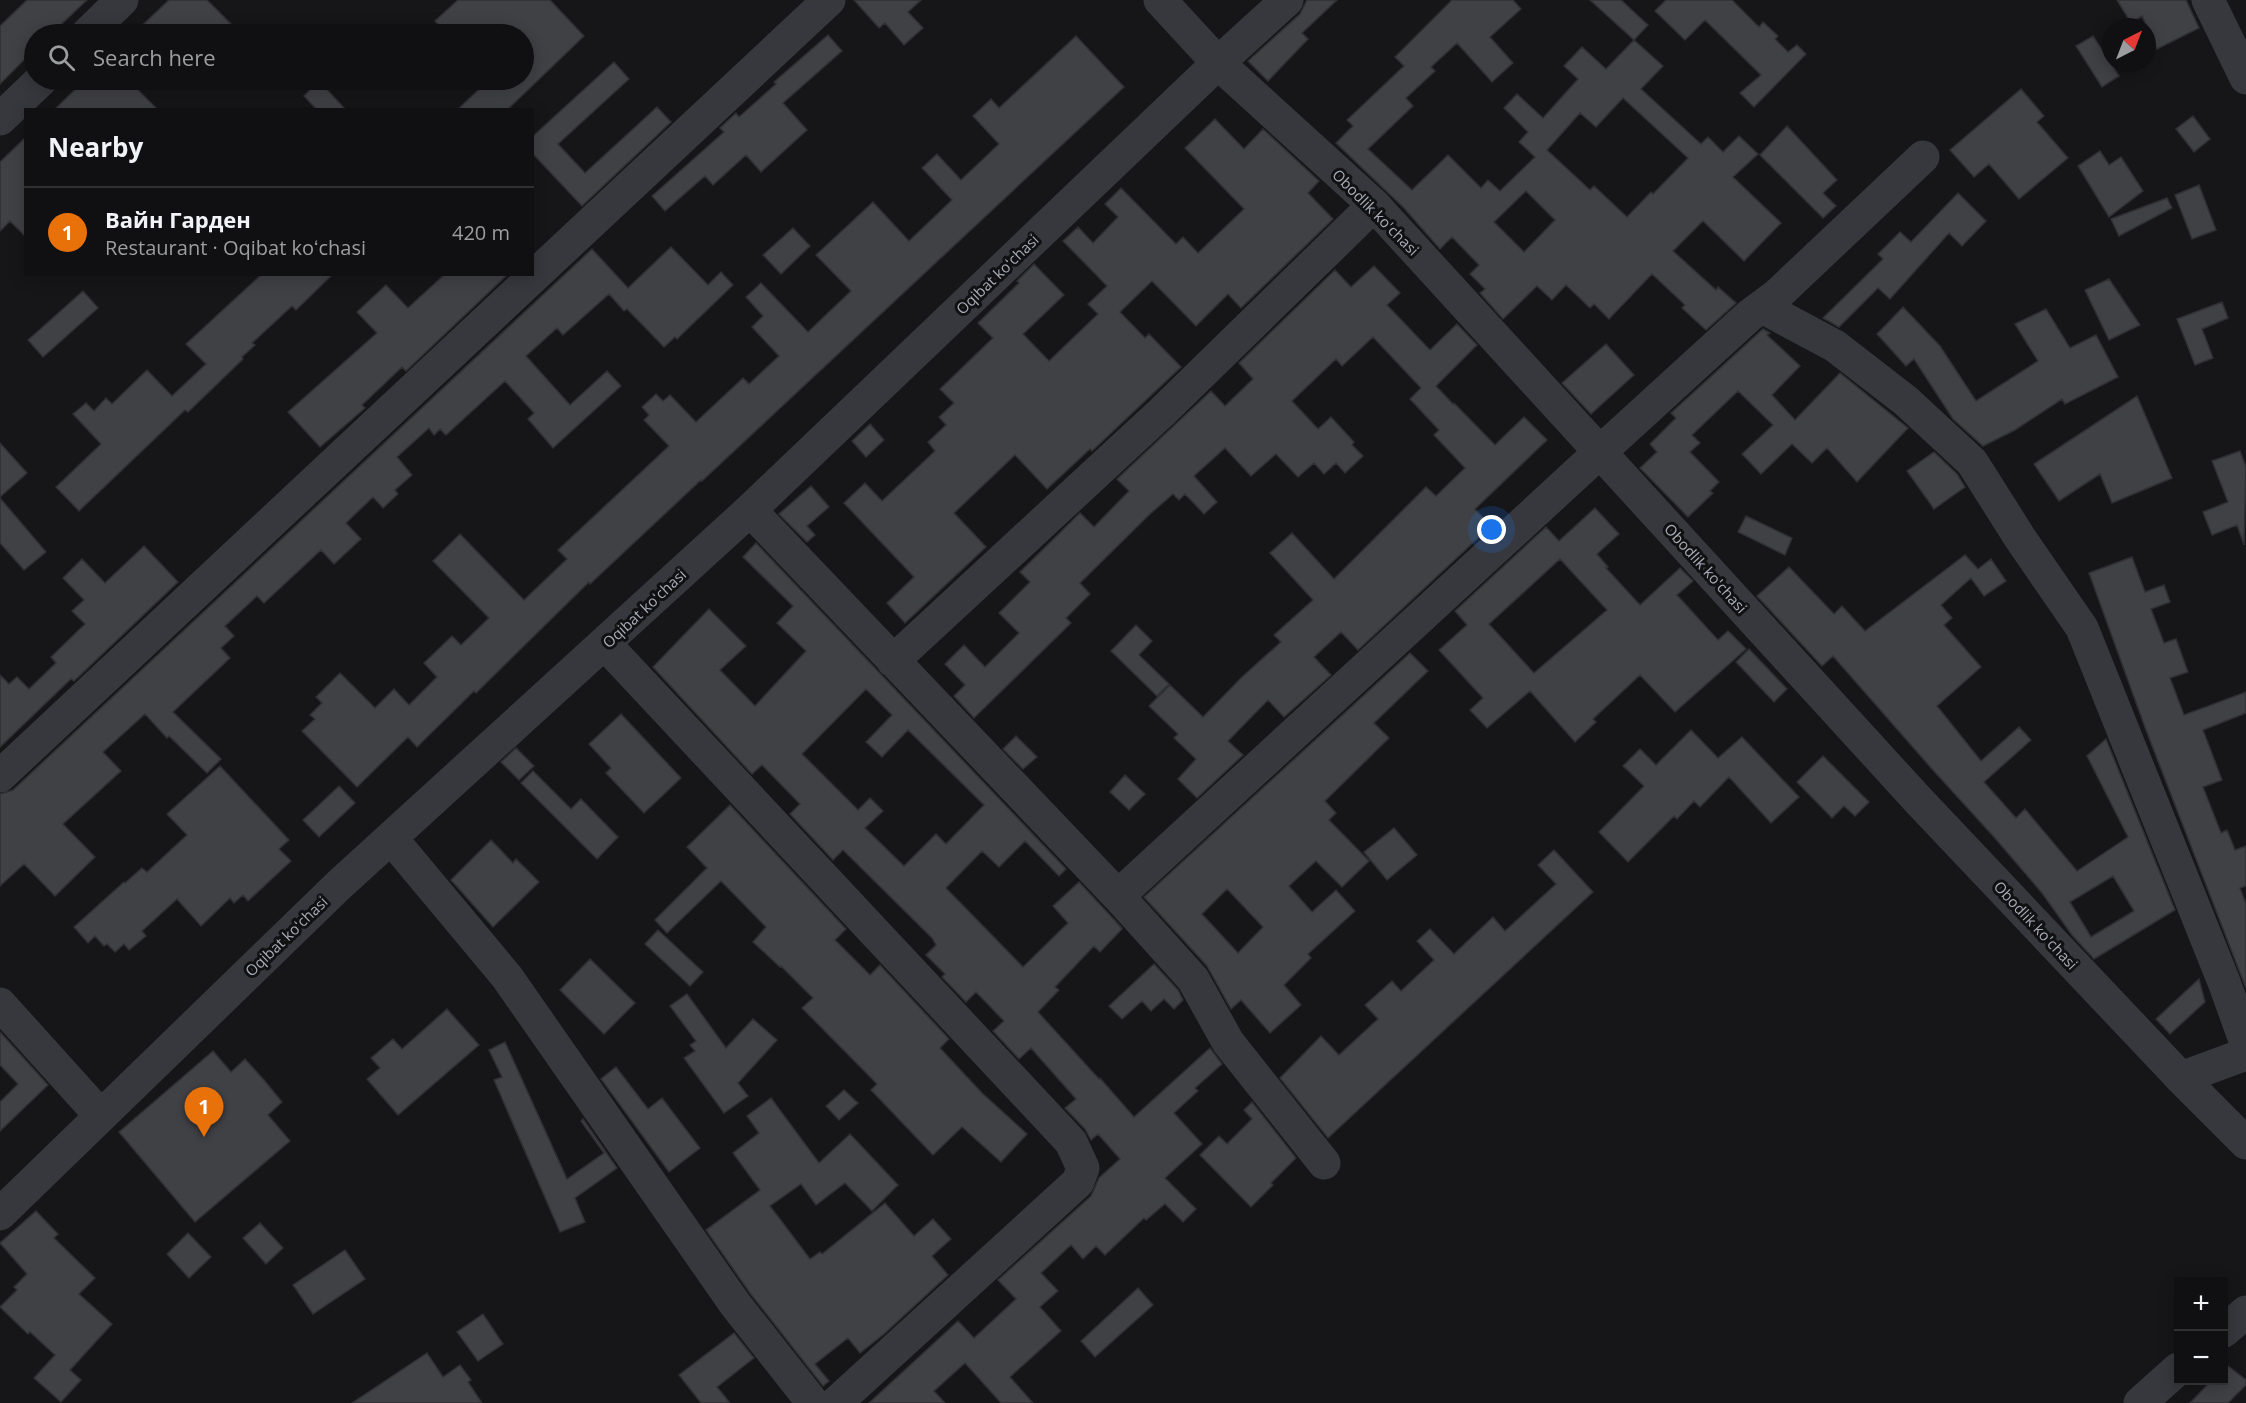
<!DOCTYPE html>
<html lang="en">
<head>
<meta charset="utf-8">
<style>
	body { margin:0; font-family:"Open Sans",sans-serif; background:#19191b; color:#f1f3f6 }
	.controls { position:absolute; right:18px; bottom:18px; display:grid; overflow:hidden; border-radius:0px; box-shadow:0 3px 15px #0003 }
	.controls button { width:54px; height:54px; display:grid; place-items:center; padding:0; border:0; border-bottom:2px solid #303032; background:#101012; color:#f1f3f6; font:30px sans-serif }
	.compass { position:absolute; left:2102px; top:18px; width:54px; height:54px; border-radius:50%; background:#101012; box-shadow:0 3px 15px #0003; rotate:42deg }
	.you { position:absolute; left:1492px; top:530px; width:21px; height:21px; margin:-15px; border:4px solid #fff; border-radius:50%; background:#1a73e8; box-shadow:0 0 0 9px #1a73e833 }
	.badge { display:grid; place-items:center; width:39px; height:39px; border-radius:50%; background:#8c9099; color:#fff; font-size:20px; font-weight:700 }
	.pin { position:absolute; translate:-50% -50px; filter:drop-shadow(0 2px 3px #0008) }
	.pin::after { content:''; position:absolute; top:32px; width:21px; height:18px; background:inherit; clip-path:polygon(0 0,100% 0,50% 100%) }
	.list { margin:0; padding:0; list-style:none }
	h2 { display:flex; justify-content:space-between; align-items:center; height:78px; margin:0; padding:0 24px; font-size:26px }
	h2 small { font-size:20px; font-weight:400; color:#9c9d9f }
	.list li { display:grid; grid-template-columns:39px 1fr auto; gap:18px; align-items:center; box-sizing:border-box; height:90px; padding:0 24px; border-top:2px solid #303032 }
	.list b { display:block; font-size:22px; white-space:nowrap }
	.list p { margin:0; font-size:20px; white-space:nowrap; color:#9c9d9f }
	.list em { font-size:20px; font-style:normal; color:#9c9d9f }
	.icon { flex:none; width:33px; height:33px; fill:none; stroke:currentColor; stroke-width:2; stroke-linecap:round; stroke-linejoin:round }
	.map { position:relative; flex:none; width:2246px; height:1403px; overflow:hidden }
	.search { position:absolute; background:#101012; box-shadow:0 3px 15px #0003; left:24px; top:24px; width:510px; height:66px; display:flex; align-items:center; gap:15px; box-sizing:border-box; padding:0 21px; border-radius:33px; color:#9c9d9f; font-size:22px }
	.panel { position:absolute; background:#101012; box-shadow:0 3px 15px #0003; left:24px; top:108px; width:510px; height:168px; border-radius:0px }
	.map>svg:first-child { display:block }
	.building { fill:#404145; stroke:#303034; stroke-width:1.5; fill-rule:evenodd }
	.lines { fill:none; stroke-linecap:round; stroke-linejoin:round }
	.minor { stroke:#37383d; stroke-width:33 }
	.labels { text-anchor:middle; dominant-baseline:central; stroke-width:6; stroke-linejoin:round; paint-order:stroke }
	.street-label { font-size:15px; fill:#a8adb8; stroke:#111113 }
</style>
</head>
<body>
<div class="map">
<svg width="2246" height="1403" viewBox="0 0 2246 1403">
	<rect width="100%" height="100%" fill="#161618"/>
	<path class="building" d="M27,0H87L51,34H34V50L0,84V26Z
		M169,0H207L241,34H211L203,26L194,34H133Z
		M458,0H550L584,36L507,110H457L489,80H524V34H448L435,21Z
		M854,0H921L908,12L923,28L904,45L885,23L879,28Z
		M1307,0H1337L1302,33L1308,39L1268,81L1248,61L1300,14Z
		M1452,0H1513L1521,9L1490,37L1513,63L1492,82L1457,43L1431,67L1435,71L1406,98L1413,106L1368,149L1412,190L1448,155L1481,188L1488,180L1500,191L1535,157L1519,142L1528,132L1504,108L1517,94L1543,118L1578,79L1564,66L1582,47L1606,69L1634,40L1663,66L1641,89L1701,144L1708,137L1723,152L1739,136L1758,154L1733,177L1781,223L1744,261L1703,221L1673,251L1716,290L1718,287L1736,303L1706,330L1682,308L1685,305L1652,274L1609,319L1594,304L1590,308L1566,285L1552,300L1537,286L1503,319L1480,293L1485,289L1470,274L1479,265L1452,237L1440,249L1404,208L1336,143L1353,126L1347,120L1404,66L1395,57ZM1623,98L1688,158L1653,194L1651,192L1627,217L1594,186L1590,190L1547,150L1580,113L1596,127ZM1526,191L1555,220L1524,252L1494,222Z
		M1590,0H1621L1648,25L1634,40Z
		M1666,0H1732L1759,27L1763,22L1778,36L1775,39L1788,52L1797,45L1806,54L1754,107L1740,93L1761,75L1705,20L1685,40L1655,11Z
		M2117,0H2186L2199,28L2157,49L2142,16L2131,23Z
		M828,35L842,51L783,103L807,130L761,172L746,155L713,185L705,176L665,211L652,196L724,132L720,128L736,113L739,117L776,84L774,82Z
		M1076,36L1124,87L702,481L701,480L590,584L589,582L476,693L474,691L417,747L408,737L357,787L302,731L315,719L310,715L322,703L316,697L340,673L375,708L394,689L409,705L437,677L424,663L452,636L461,645L489,618L433,561L460,534L524,600L567,559L558,550L669,446L644,420L649,415L642,407L656,394L663,401L670,395L696,422L743,378L749,384L779,356L752,327L763,316L746,297L761,283L808,332L851,291L816,255L873,202L909,241L952,200L922,168L937,154L961,180L999,144L973,116L991,99L999,108Z
		M2093,36L2119,76L2102,87L2076,46Z
		M614,62L629,79L558,144L585,173L657,107L671,122L582,206L532,153V137Z
		M85,80H128L158,110H54Z
		M319,81L346,110H317L304,96Z
		M2021,89L2044,116L2037,122L2068,158L2019,199L1989,164L1974,177L1950,150Z
		M2193,116L2210,139L2194,152L2176,129Z
		M1215,119L1244,149L1263,129L1319,181L1308,193L1333,219L1241,308L1228,294L1196,326L1152,281L1120,312L1145,338L1149,334L1181,367L1092,451L1090,449L1047,489L1015,455L954,513L986,547L905,623L887,603L914,577L844,503L865,483L882,501L935,451L928,442L946,425L939,417L954,403L940,389L993,338L978,323L1019,283L1017,281L1034,264L1064,295L1023,334L1049,361L1098,314L1088,304L1107,286L1063,241L1078,227L1093,243L1118,217L1105,204L1121,188L1176,244L1183,237L1198,253L1244,209L1185,148Z
		M1787,126L1837,180L1823,193L1836,206L1823,218L1760,155Z
		M26,137V237L10,221L0,231V162Z
		M2100,151L2109,165L2121,157L2143,191L2109,217L2078,166Z
		M2199,185L2216,230L2192,239L2175,195Z
		M1958,193L1986,221L1962,246L1949,233L1890,299L1878,288L1839,327L1823,318L1883,259L1878,254L1900,232L1911,242Z
		M2167,198L2172,208L2119,236L2111,219Z
		M793,228L810,246L781,274L763,255Z
		M671,247L708,285L721,272L733,285L677,339L675,337L664,347L627,309L624,311L609,294L563,335L557,328L526,356L570,405L607,371L621,386L553,448L528,419L534,413L505,381L446,435L440,429L434,435L429,428L397,457L412,475L395,490L398,494L383,508L373,497L346,523L361,539L334,564L321,550L264,603L257,596L225,626L234,636L221,648L230,658L173,712L221,759L207,773L169,736L167,738L145,714L103,752L121,771L63,824L95,857L55,896L24,864L0,886V794L13,790L592,249L628,288Z
		M1374,266L1400,293L1387,305L1430,350L1457,324L1477,345L1436,386L1453,404L1454,403L1495,445L1524,417L1547,440L1475,509L1491,526L1358,650L1341,632L1314,657L1331,675L1284,717L1268,700L1228,741L1243,755L1197,798L1178,779L1196,759L1174,738L1178,734L1149,706L1170,685L1203,717L1242,677L1281,642L1274,635L1313,600L1270,553L1292,533L1334,579L1426,487L1436,496L1465,468L1434,435L1439,430L1410,399L1421,388L1373,337L1342,366L1336,359L1292,401L1318,429L1331,417L1354,442L1352,445L1363,456L1345,473L1336,463L1324,474L1314,463L1298,477L1276,454L1251,476L1225,448L1194,476L1217,502L1204,514L1185,494L1179,500L1173,494L1150,514L1080,583L1090,594L1066,618L1071,623L974,718L954,696L965,685L945,664L964,645L985,667L1019,633L999,613L1030,582L1020,572L1080,513L1094,527L1129,491L1117,479L1211,391L1225,406L1253,379L1239,363L1335,270L1351,287Z
		M262,274H333L296,310L292,306L252,343L255,345L242,357L243,359L188,412L185,410L79,511L56,487L101,444L73,414L86,403L94,411L106,398L112,404L147,370L172,396L206,364L186,344Z
		M445,274H508L406,371L402,367L362,405L365,408L320,447L288,412L377,333L357,312L386,285L408,308Z
		M2109,279L2140,325L2109,340L2085,290Z
		M83,291L98,308L43,357L28,340Z
		M2222,302L2228,318L2202,329L2213,358L2195,365L2177,319Z
		M1903,307L1940,346L1976,401L2038,361L2015,324L2046,309L2070,348L2096,335L2118,377L2065,404L2062,399L2015,430L1983,446L1953,419L1914,359L1906,366L1877,334Z
		M1763,329L1770,333L1767,335L1800,366L1772,395L1795,420L1840,373L1908,428L1857,482L1827,448L1812,463L1792,444L1761,474L1742,454L1773,425L1738,391L1692,435L1700,443L1690,452L1719,482L1710,491L1713,493L1688,517L1640,468L1657,452L1650,444L1676,418L1671,413Z
		M1606,344L1634,375L1591,414L1562,383Z
		M2137,396L2172,478L2112,503L2100,474L2059,501L2034,464Z
		M870,424L884,440L866,457L852,441Z
		M0,443L27,473L0,497Z
		M2240,451L2246,467L2244,545L2237,525L2212,535L2203,512L2228,502L2212,461Z
		M1934,452L1957,474L1965,487L1934,509L1907,471Z
		M811,486L829,507L807,526L815,535L807,542L779,514Z
		M0,498L46,552L24,570L0,543Z
		M1595,508L1619,534L1597,554L1608,567L1606,568L1640,605L1680,568L1693,581L1677,595L1718,640L1728,631L1746,649L1675,712L1640,675L1593,719L1596,722L1575,742L1530,691L1487,728L1470,710L1483,698L1439,650L1467,625L1455,611L1546,527L1559,541ZM1560,559L1607,610L1534,673L1489,624Z
		M1746,516L1792,538L1785,555L1738,532Z
		M756,543L1066,869L1059,876L1025,841L999,867L982,851L946,888L1023,967L1068,923L1053,906L1079,882L1122,928L1115,921L1122,929L1100,952L1094,946L1055,987L1059,990L1038,1012L1099,1079L1100,1078L1134,1117L1210,1048L1222,1064L1195,1088L1198,1091L1174,1113L1202,1144L1165,1178L1196,1209L1183,1222L1165,1204L1146,1220L1144,1218L1105,1255L1096,1246L1083,1259L1071,1245L1041,1273L1058,1291L1040,1307L1061,1331L1010,1377L1033,1403H1001L965,1363L934,1391L945,1403H869L958,1321L974,1338L1016,1299L998,1280L1091,1196L1099,1178L1120,1159L1098,1134L1091,1140L1085,1129L1065,1108L1076,1099L1031,1048L1019,1059L993,1031L1004,1021L976,992L966,1002L942,977L945,974L926,955L936,945L932,938L843,850L833,860L790,814L800,804L762,765L752,774L653,667L709,609L746,646L720,670L755,706L806,651L777,623L793,606L743,557ZM866,689L892,715L866,742L882,757L908,730L984,805L946,844L936,834L904,866L865,828L883,811L870,798L858,810L802,754Z
		M144,546L178,582L74,681L71,679L0,747V675L9,684L17,677L29,689L56,663L51,657L85,624L72,611L84,600L63,578L82,559L105,583Z
		M1965,555L1978,569L1991,559L2006,581L1984,596L1971,578L1941,605L1952,618L1944,625L1981,667L1937,706L1981,761L2019,727L2031,740L1984,782L2016,818L2025,809L2077,871L2128,837L2087,756L2106,739L2175,910L2094,959L2072,935L2042,893L1994,837L1932,769L1833,656L1822,666L1757,596L1789,567L1834,614L1842,606L1865,631ZM2113,876L2134,911L2091,937L2070,902Z
		M2132,557L2145,592L2164,585L2170,602L2151,609L2164,643L2176,639L2188,672L2170,678L2184,715L2246,692V713L2203,730L2222,780L2203,787L2221,833L2227,830L2235,850L2246,846V886L2240,888L2246,904V988L2146,730L2089,573Z
		M1136,625L1152,641L1139,655L1169,684L1157,696L1111,651Z
		M1749,649L1787,689L1774,702L1736,662Z
		M1410,653L1428,671L1374,723L1389,738L1325,801L1336,813L1329,820L1369,861L1342,887L1316,861L1289,886L1312,912L1336,890L1355,911L1308,954L1311,958L1284,985L1301,1005L1270,1033L1241,1000L1231,1009L1207,966L1144,897ZM1227,889L1263,927L1238,953L1202,914Z
		M621,714L681,778L644,813L606,773L611,768L589,744Z
		M1691,730L1718,758L1742,737L1799,797L1771,823L1729,777L1700,807L1694,801L1677,819L1674,816L1628,862L1599,832L1644,786L1623,766L1640,749L1656,765Z
		M1016,736L1037,757L1023,769L1003,749Z
		M516,748L534,766L519,780L501,762Z
		M1823,756L1869,802L1855,816L1844,806L1832,818L1797,782Z
		M220,766L289,840L279,849L291,861L248,901L243,895L234,903L230,898L201,926L177,899L142,931L146,936L129,950L124,944L115,952L107,944L104,946L95,936L88,943L74,927L124,882L125,883L142,868L147,872L187,835L167,814Z
		M533,771L571,809L581,799L618,837L597,859L521,783Z
		M1125,775L1145,794L1129,810L1110,792Z
		M339,786L355,803L319,837L303,820Z
		M730,805L846,929L835,940L870,975L880,965L949,1039L940,1048L982,1093L1027,1134L1001,1162L962,1127L933,1155L871,1090L877,1084L802,1008L813,998L781,966L780,967L753,942L766,927L721,881L667,933L655,920L707,868L687,847Z
		M1394,828L1417,855L1387,880L1364,852Z
		M491,840L513,863L516,859L539,882L493,927L451,880Z
		M1554,850L1593,892L1328,1138L1280,1078L1321,1036L1339,1055L1378,1019L1365,1005L1392,981L1401,991L1434,960L1417,941L1430,929L1454,954L1493,917L1505,931L1556,884L1538,865Z
		M658,930L703,972L690,986L645,944Z
		M590,959L635,1003L604,1034L560,990Z
		M1154,964L1178,990L1183,1000L1174,1009L1164,999L1151,1011L1142,1001L1122,1019L1109,1006Z
		M2199,979L2205,1002L2170,1034L2156,1019Z
		M687,994L726,1048L753,1019L777,1040L738,1083L748,1096L724,1113L684,1058L695,1051L690,1045L696,1041L670,1006Z
		M447,1009L479,1045L398,1115L367,1079L380,1068L371,1058L393,1039L402,1049Z
		M0,1032L48,1085L0,1131V1102L18,1084L0,1065Z
		M505,1042L567,1179L604,1153L581,1121L583,1119L617,1168L575,1198L585,1222L560,1232L494,1080L502,1077L489,1050Z
		M213,1051L231,1072L245,1059L264,1080L282,1102L268,1115L290,1141L195,1222L119,1132Z
		M616,1067L648,1109L662,1098L700,1148L669,1172L601,1079Z
		M844,1090L858,1103L839,1120L826,1106Z
		M771,1098L819,1163L850,1134L898,1185L872,1211L845,1183L816,1205L801,1184L770,1206L810,1259L820,1252L822,1254L885,1203L914,1236L933,1219L951,1239L932,1256L948,1275L884,1334L860,1353L848,1338L815,1364L829,1381L823,1386L750,1293L706,1230L760,1190L733,1153L759,1133L747,1116Z
		M1252,1102L1296,1158L1271,1183L1273,1185L1251,1207L1200,1155L1219,1136L1227,1144L1252,1119L1244,1110Z
		M36,1211L58,1234L54,1238L95,1278L79,1294L112,1324L70,1370L81,1380L61,1402L34,1378L55,1355L30,1332L28,1334L0,1307L17,1290L14,1287L27,1274L0,1243Z
		M260,1223L283,1248L266,1264L243,1238Z
		M188,1233L211,1257L189,1278L167,1254Z
		M345,1250L365,1279L313,1314L293,1285Z
		M1138,1288L1153,1305L1095,1357L1081,1341Z
		M483,1314L503,1344L478,1361L457,1332Z
		M734,1333L754,1358L717,1387L730,1403H701L679,1375Z
		M427,1353L443,1377L460,1365L471,1380L468,1382L482,1403H352Z
		M2223,1362L2246,1380V1385L2228,1403H2190L2212,1380H2223Z"/>
	<g class="lines">
		<path class="minor" d="M1160,0L1218,63L1374,205L1919,801L2181,1078L2246,1143
			M2208,0L2246,78
			M87,34L122,0
			M0,119L41,80
			M1762,307L1835,346L1906,401L1972,462L2020,538L2082,628L2224,982L2246,1043
			M750,510L1118,896L1193,979L1228,1042L1324,1163
			M605,644L1071,1142L1083,1168L1078,1182L836,1403
			M893,661L1162,412L1374,205
			M0,776L829,0
			M391,838L507,977L735,1304L813,1403
			M1118,896L1600,452L1750,315L1777,295L1923,157
			M0,1004L101,1116
			M2181,1078L2246,1054
			M0,1214L339,885L750,510L1218,63L1287,0
			M2224,1331L2246,1312
			M2140,1403L2178,1369"/>
	</g>
	<g class="labels">
		<g class="street-label">
			<text transform="translate(1376 212) rotate(45)">Obodlik ko'chasi</text>
			<text transform="translate(997 274) rotate(-44)">Oqibat koʻchasi</text>
			<text transform="translate(1706 568) rotate(48)">Obodlik ko'chasi</text>
			<text transform="translate(644 608) rotate(-43)">Oqibat koʻchasi</text>
			<text transform="translate(2036 925) rotate(47)">Obodlik ko'chasi</text>
			<text transform="translate(286 936) rotate(-44)">Oqibat koʻchasi</text>
		</g>
	</g>
</svg>
<div class="controls">
<button>+</button>
<button>−</button>
</div>
<svg class="compass" viewBox="-18 -18 36 36"><path d="M0-13l5 13h-10z" fill="#e53935"/><path d="M0 13l5-13h-10z" fill="#9c9d9f"/></svg>
<div class="you"></div>
<div class="pin badge" style="left:204px;top:1137px;background:#e8710a">1</div>
<div class="search"><svg class="icon" aria-label="search" viewBox="0 0 24 24"><circle cx="10" cy="10" r="6"/><path d="M15 15l6 6"/></svg>Search here</div>
<section class="panel">
<h2>Nearby<small></small></h2>
<ul class="list">
<li><span class="badge" style="background:#e8710a">1</span><div><b>Вайн Гарден</b><p>Restaurant · Oqibat koʻchasi</p></div><em>420 m</em></li>
</ul>
</section>
</div>
</body>
</html>
